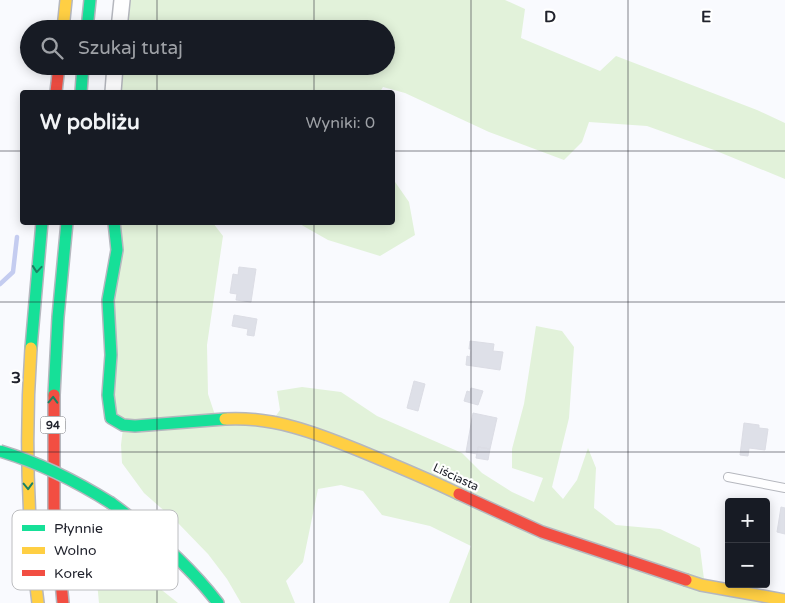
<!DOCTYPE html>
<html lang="pl">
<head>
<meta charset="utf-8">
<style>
	body { margin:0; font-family:"Varela Round",sans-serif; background:#20242c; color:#f1f3f6 }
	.controls { position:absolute; right:15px; bottom:15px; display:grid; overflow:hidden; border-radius:5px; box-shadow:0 2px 12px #0003 }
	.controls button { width:45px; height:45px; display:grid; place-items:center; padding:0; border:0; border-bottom:1px solid #363941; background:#171b24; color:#f1f3f6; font:25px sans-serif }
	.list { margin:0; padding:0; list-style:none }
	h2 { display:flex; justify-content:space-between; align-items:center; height:65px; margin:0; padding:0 20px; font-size:21px }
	h2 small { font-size:16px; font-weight:400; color:#9ea1a6 }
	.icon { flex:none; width:28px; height:28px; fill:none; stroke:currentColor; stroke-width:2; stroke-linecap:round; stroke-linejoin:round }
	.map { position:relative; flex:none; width:785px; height:603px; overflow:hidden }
	.search { position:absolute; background:#171b24; box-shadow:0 2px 12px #0003; left:20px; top:20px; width:375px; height:55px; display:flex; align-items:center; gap:12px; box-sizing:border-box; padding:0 18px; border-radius:28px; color:#9ea1a6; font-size:19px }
	.panel { position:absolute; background:#171b24; box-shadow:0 2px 12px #0003; left:20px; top:90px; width:375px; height:135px; border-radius:5px }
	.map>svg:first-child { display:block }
	.green { fill:#e2f2da }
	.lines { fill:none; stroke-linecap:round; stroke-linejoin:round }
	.stream { stroke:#c4ccf0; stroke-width:4.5 }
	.building { fill:#dee0e8; stroke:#dcdde5 }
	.lane-casing { stroke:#b5b7be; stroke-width:10 }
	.street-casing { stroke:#b5b7be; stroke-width:18 }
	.fast-casing { stroke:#b5b7be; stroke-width:14 }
	.slow-casing { stroke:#b5b7be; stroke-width:14 }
	.jam-casing { stroke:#b5b7be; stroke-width:14 }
	.lane { stroke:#fefeff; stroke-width:8 }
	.street { stroke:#fefeff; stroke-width:15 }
	.fast { stroke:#16e098; stroke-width:11 }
	.slow { stroke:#ffcf43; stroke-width:11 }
	.jam { stroke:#f24e42; stroke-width:11 }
	.fast-bridge-casing { stroke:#b5b7be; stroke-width:14; stroke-linecap:butt }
	.fast-bridge { stroke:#16e098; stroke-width:11 }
	.oneway { stroke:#1b8162 }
	.grid { fill:none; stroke:#20222c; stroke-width:1; stroke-opacity:0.55 }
	.labels { text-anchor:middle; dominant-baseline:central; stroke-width:4.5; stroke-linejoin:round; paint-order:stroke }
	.shield { fill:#fff; stroke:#63646b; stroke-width:1 }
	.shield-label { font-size:11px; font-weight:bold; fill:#20222c }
	.street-label { font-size:12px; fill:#20222c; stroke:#fff }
	.key { fill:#fff; stroke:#bcbdc0; stroke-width:1 }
	.key-label { font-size:14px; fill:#20222c }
	.grid-label { font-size:16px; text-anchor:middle; font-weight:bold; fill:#20222c; stroke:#fff; stroke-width:4.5; stroke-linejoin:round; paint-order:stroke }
</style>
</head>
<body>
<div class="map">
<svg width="785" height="603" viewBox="0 0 785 603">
	<rect width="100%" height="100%" fill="#f9fafe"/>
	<path class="green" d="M126,0H505L525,9L521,38L600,71L616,56L757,110L785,123V179L714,150L647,126L589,122L582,142L564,160L489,132L405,93L383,87L380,92H114L116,66H386V29H120Z
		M393,179L409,202L415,235L380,256L328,240L298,223L392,222Z
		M116,223H213L223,236L207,345L208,394L216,418L271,423L280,410L277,391L302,387L341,392L377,416L462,453L482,473L512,492L534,502L543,478L512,468V449L524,404L536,326L562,331L574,347L569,418L552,487L563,499L577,480L588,448L596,468L594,508L616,525L660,529L700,548L705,587L785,603H449L471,546L430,526L382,515L363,491L341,485L318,489L303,562L286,581L295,603H241L227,579L208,554L177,522L144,493L122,463L121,445L123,428L108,407Z
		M113,567L148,579L178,603H99L97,582Z"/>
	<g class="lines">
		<path class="stream" d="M0,284L13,272L17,237"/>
	</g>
	<path class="building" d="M239,267L256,269L251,302L236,300L237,294L230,293L233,274L238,275Z
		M234,315L257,319L254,336L247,335L248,329L232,326Z
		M470,341L494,344L493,351L503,352L500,370L466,365L467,356L470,357L471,349H469Z
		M414,381L425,384L418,411L407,408Z
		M471,388L483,391L478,405L464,401L467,391L470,392Z
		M473,413L497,418L490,449L478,447L477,454L466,452Z
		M744,423L759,425V428L768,429L765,450L749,448L748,456L740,455Z
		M478,447L490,449L488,460L476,458Z
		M781,507L785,508V534L777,532Z"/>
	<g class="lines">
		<g class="lane-casing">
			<path id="lane" d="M728,477L785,488"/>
		</g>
		<g class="street-casing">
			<path id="street" d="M119,29L122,0
				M113,92L115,66"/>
		</g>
		<g class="fast-casing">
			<path id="fast" d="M87,29L90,0
				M81,92L83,66
				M114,222L117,250L108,300L111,355L108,395L111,418L123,425L135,426L225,419
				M31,348L42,222
				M54,395L58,317L67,222
				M111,503C151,532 188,564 218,603"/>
		</g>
		<g class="slow-casing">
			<path id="slow" d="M63,29L66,0
				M31,348C25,433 27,518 38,603
				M225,419C272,416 316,433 358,450C392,464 426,478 459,494
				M686,580L701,585L785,600"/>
		</g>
		<g class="jam-casing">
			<path id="jam" d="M56,92L59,66
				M54,395V508L63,603
				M459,494L542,532L686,580"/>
		</g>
		<use href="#lane" class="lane"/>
		<use href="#street" class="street"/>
		<use href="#fast" class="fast"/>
		<use href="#slow" class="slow"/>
		<use href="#jam" class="jam"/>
		<g class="fast-bridge-casing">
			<path id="fast-bridge" d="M0,451C40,463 76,481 111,503"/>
		</g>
		<use href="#fast-bridge" class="fast-bridge"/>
	</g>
	<defs><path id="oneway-chevron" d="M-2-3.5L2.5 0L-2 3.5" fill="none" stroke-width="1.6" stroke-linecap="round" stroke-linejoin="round" transform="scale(1.25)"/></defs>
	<g class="oneway">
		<use href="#oneway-chevron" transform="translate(37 269) rotate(95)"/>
		<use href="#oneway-chevron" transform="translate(53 400) rotate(-88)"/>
		<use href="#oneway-chevron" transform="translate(28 486) rotate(88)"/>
	</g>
	<path class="grid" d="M157,0V29M314,0V29M471,0V603M628,0V603M157,66V92M314,66V92M0,151H22M392,151H785M157,222V603M314,222V603M0,302H785M0,452H785"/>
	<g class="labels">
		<rect class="shield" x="40.5" y="416.5" width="25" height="17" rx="4"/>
		<g class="shield-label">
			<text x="53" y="425">94</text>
		</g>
		<g class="street-label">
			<text transform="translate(456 477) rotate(25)">Liściasta</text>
		</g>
	</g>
	<rect x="12" y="510" width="166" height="80" rx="8" class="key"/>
	<rect x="22" y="525" width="23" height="6" fill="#16e098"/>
	<rect x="22" y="547" width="23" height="7" fill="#ffcf43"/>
	<rect x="22" y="570" width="23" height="6" fill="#f24e42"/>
	<g class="key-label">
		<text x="54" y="533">Płynnie</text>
		<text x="54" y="555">Wolno</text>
		<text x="54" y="578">Korek</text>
	</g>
	<g class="grid-label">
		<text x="550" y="22">D</text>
		<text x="706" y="22">E</text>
		<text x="16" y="383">3</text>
	</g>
</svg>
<div class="controls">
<button>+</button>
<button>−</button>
</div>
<div class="search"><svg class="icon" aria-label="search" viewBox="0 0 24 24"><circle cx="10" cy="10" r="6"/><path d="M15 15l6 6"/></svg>Szukaj tutaj</div>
<section class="panel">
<h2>W pobliżu<small>Wyniki: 0</small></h2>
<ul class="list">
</ul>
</section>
</div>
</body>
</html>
